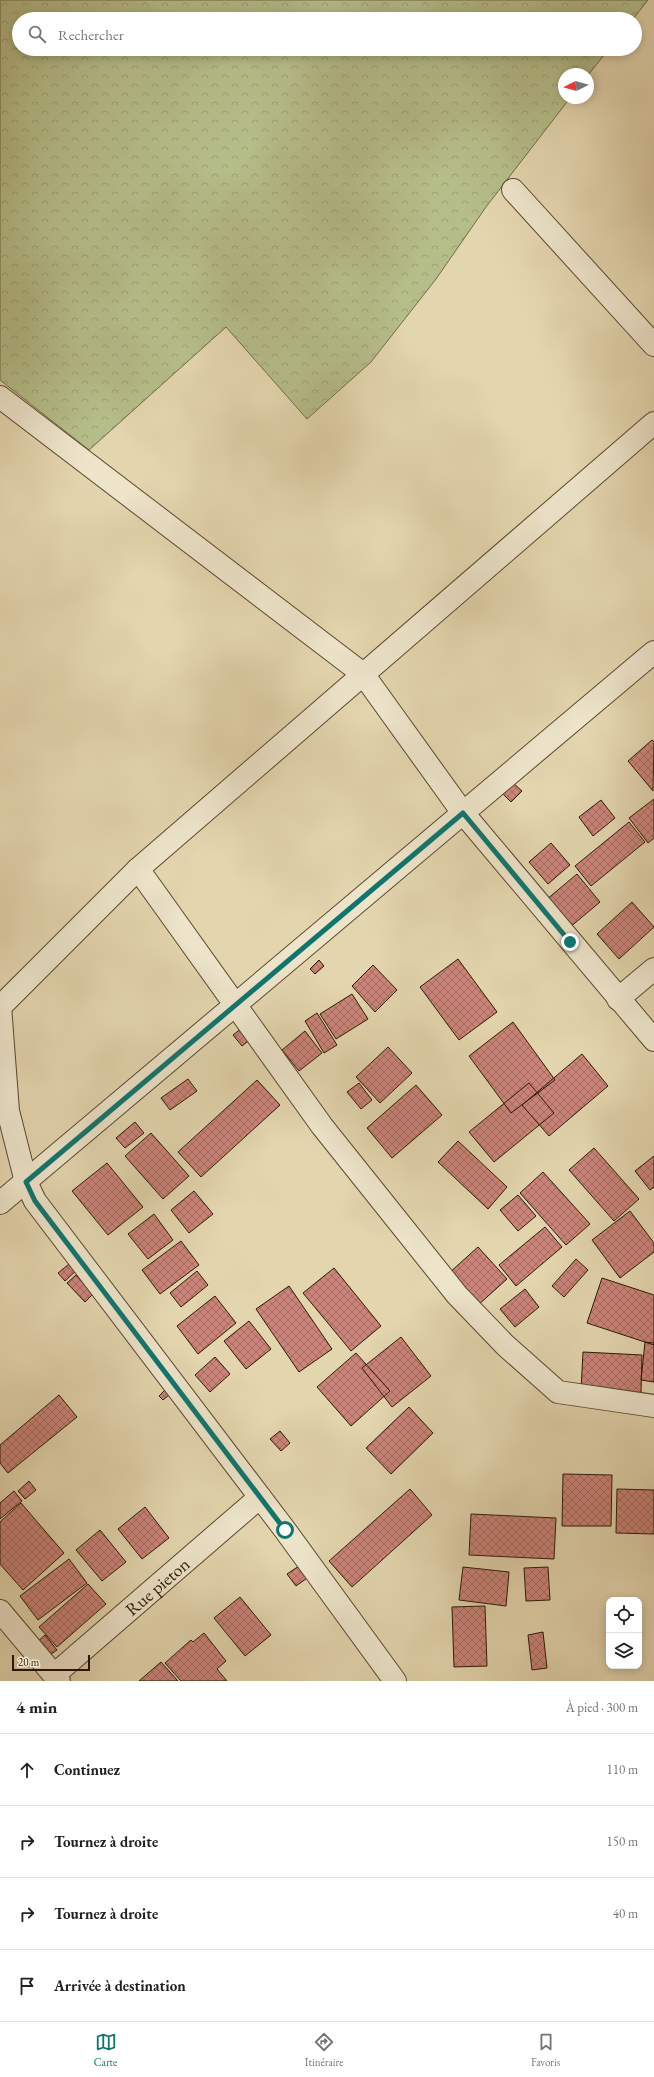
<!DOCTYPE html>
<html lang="fr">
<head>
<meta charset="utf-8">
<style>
	body { margin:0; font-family:"EB Garamond",serif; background:#f6f6f6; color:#202124 }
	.controls { position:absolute; right:12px; bottom:12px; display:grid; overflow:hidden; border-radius:8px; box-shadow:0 2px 10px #0003 }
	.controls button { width:36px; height:36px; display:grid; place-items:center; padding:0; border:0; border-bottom:1px solid #e0e0e0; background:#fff; color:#202124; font:20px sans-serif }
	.compass { position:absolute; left:558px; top:68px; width:36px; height:36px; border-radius:50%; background:#fff; box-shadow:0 2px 10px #0003; rotate:265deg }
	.scale { position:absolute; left:12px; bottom:10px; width:78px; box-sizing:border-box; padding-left:4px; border:2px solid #2d1903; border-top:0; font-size:11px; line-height:14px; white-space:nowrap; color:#2d1903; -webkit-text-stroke:3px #ede4ca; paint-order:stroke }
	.stop { position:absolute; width:12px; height:12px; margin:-9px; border:3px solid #0f766e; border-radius:50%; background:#fff }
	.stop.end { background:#0f766e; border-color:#fff; box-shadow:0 1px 4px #0008 }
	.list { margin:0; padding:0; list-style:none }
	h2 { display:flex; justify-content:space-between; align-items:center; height:52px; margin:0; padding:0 16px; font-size:17px }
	h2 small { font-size:13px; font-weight:400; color:#757577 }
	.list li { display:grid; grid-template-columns:26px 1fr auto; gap:12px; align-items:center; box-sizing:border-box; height:72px; padding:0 16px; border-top:1px solid #e0e0e0 }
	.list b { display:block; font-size:15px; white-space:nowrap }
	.list em { font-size:13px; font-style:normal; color:#757577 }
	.icon { flex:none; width:22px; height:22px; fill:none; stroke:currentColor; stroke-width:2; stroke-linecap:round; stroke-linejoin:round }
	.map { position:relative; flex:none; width:654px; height:1681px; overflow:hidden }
	.search { position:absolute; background:#fff; box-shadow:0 2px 10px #0003; left:12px; right:12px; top:12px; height:44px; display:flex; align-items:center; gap:10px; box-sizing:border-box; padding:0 14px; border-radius:22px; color:#757577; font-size:15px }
	.sheet { height:340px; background:#fff }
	nav { display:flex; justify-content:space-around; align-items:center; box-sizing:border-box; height:56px; border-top:1px solid #e0e0e0; background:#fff; font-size:11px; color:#757577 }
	nav a { display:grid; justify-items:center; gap:2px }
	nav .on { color:#0f766e }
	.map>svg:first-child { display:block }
	.forest { fill:url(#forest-crowns); stroke:#716b46 }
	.building { fill:url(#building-cross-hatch); stroke:#2d1903 }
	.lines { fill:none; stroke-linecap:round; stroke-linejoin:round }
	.minor-casing { stroke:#5a482e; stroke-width:24 }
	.minor { stroke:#ede4ca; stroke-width:22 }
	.route { stroke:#0f766e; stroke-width:5 }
	.labels { text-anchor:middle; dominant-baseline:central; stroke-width:3; stroke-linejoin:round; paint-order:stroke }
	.street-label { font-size:18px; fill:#2d1903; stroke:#ede4ca }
</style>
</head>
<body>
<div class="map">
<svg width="654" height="1681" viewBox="0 0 654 1681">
	<defs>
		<pattern id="forest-crowns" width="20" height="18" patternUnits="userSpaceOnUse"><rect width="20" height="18" fill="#b5bd89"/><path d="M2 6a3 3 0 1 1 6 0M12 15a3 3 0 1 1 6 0" fill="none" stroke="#9ca275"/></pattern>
		<pattern id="building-cross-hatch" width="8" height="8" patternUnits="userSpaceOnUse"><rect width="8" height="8" fill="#cb847a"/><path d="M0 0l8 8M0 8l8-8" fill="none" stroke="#a56b62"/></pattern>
	</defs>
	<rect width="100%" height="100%" fill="#e3d5ae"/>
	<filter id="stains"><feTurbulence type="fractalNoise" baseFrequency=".005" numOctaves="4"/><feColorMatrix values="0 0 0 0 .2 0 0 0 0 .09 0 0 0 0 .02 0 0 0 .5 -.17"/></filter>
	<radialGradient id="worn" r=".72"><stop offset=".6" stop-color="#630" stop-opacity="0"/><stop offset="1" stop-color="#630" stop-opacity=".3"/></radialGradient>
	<path class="forest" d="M0,0H648L633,19H19V49H609L588,75L564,74V98H570L486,207L436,279L371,362L307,419L226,327L89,450L0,380Z"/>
	<path class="building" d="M652,740L654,742L653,791L628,761Z
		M513,783L522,791L511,802L503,794Z
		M654,799V838L648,843L629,818Z
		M601,800L615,818L593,836L579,817Z
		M629,822L645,842L591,886L575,866Z
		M551,843L570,865L548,884L529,862Z
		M577,874L600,902L569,928L546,900Z
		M632,902L654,927L619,959L597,934Z
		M458,959L497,1012L459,1040L420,987Z
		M319,960L324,966L315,974L310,969Z
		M373,965L397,990L375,1012L352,986Z
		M352,994L368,1019L336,1039L320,1014Z
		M317,1013L337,1045L324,1053L305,1021Z
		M513,1022L555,1080L511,1113L469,1056Z
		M243,1027L252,1038L242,1046L233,1035Z
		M305,1031L322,1053L299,1071L282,1050Z
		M388,1047L412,1073L380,1103L356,1077Z
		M582,1054L608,1086L549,1136L522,1105Z
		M188,1079L197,1091L170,1110L161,1098Z
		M257,1080L280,1105L201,1177L178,1152Z
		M359,1083L372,1100L361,1109L347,1092Z
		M529,1083L554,1113L494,1162L469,1132Z
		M416,1085L442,1115L392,1158L367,1128Z
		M135,1122L144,1133L125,1148L116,1138Z
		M151,1133L189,1176L163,1199L125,1156Z
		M458,1141L507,1187L488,1209L438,1162Z
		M594,1148L639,1199L614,1221L569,1170Z
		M654,1156V1187L650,1190L635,1171Z
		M107,1163L143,1207L108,1235L72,1191Z
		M543,1172L590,1224L566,1245L520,1193Z
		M194,1191L213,1214L189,1233L171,1210Z
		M518,1195L536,1216L518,1231L500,1210Z
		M630,1211L654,1243V1252L620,1278L592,1240Z
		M154,1214L173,1240L148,1259L128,1234Z
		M545,1227L562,1247L516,1286L499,1265Z
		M181,1241L199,1265L160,1294L142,1270Z
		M478,1247L507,1279L477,1306L448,1274Z
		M576,1259L588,1270L564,1297L552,1286Z
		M74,1260L80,1267L65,1281L58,1273Z
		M334,1268L381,1326L351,1351L303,1293Z
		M197,1271L208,1285L181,1307L170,1293Z
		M76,1275L93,1294L85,1302L67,1283Z
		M602,1278L654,1295V1345L587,1323Z
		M289,1286L332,1349L299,1372L256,1309Z
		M525,1289L539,1307L515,1327L500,1309Z
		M215,1296L236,1323L198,1354L177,1326Z
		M249,1321L271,1349L246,1369L224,1341Z
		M401,1337L431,1376L392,1407L362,1368Z
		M645,1342L654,1343V1382L641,1380Z
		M583,1352L642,1355L641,1393L581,1390Z
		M356,1353L390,1391L351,1426L317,1387Z
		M215,1357L230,1374L210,1392L195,1375Z
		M165,1390L169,1395L163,1400L159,1396Z
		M59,1395L77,1417L8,1473L0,1463V1445Z
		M409,1407L433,1433L391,1474L366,1448Z
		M280,1431L290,1443L281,1451L270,1439Z
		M563,1474L612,1475L611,1526H562Z
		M29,1481L36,1490L25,1499L18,1491Z
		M410,1489L432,1515L352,1587L329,1561Z
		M617,1489L654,1490V1534L616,1533Z
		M14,1491L22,1501L0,1519V1503Z
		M21,1503L64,1553L23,1590L0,1564V1522Z
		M145,1507L169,1538L142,1559L118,1529Z
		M471,1514L556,1518L554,1559L469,1555Z
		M100,1530L126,1562L102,1581L76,1550Z
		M69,1559L87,1583L38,1620L20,1596Z
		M302,1564L310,1576L296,1586L287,1574Z
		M463,1567L509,1572L506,1606L459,1600Z
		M548,1567L550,1600L526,1601L524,1568Z
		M88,1584L106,1604L57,1647L39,1627Z
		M240,1597L271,1635L245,1656L214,1618Z
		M485,1606L487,1666L454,1667L452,1607Z
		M543,1632L547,1668L532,1670L528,1635Z
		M204,1633L226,1661L217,1669L227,1681H181L165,1663L191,1640L193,1642Z
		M45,1635L57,1650L47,1657L36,1643Z
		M161,1662L178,1681H139Z"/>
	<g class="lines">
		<g class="minor-casing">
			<g id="minor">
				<path d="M513,190L654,345"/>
				<path d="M0,397L363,674L463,813L654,1040"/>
				<path d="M138,869L322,1126L457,1295L505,1345L558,1392L654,1406"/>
				<path d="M618,999L654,969"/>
				<path d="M0,1006L8,1111L26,1182L35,1201L285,1530L395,1681"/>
				<path d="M0,1007L138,869L654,423"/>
				<path d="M0,1203L654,652"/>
				<path d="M0,1611L59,1681"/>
				<path id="s1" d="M54,1675L260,1497"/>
			</g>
		</g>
		<use href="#minor" class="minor"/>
	</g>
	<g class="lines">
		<path class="route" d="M285,1530L35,1201L26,1182L463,813L570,942"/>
	</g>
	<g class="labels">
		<g class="street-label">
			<text stroke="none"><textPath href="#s1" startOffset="136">Rue pieton</textPath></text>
		</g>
	</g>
	<rect width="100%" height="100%" filter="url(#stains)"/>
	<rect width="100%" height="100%" fill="url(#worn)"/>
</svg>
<div class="controls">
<button><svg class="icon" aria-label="locate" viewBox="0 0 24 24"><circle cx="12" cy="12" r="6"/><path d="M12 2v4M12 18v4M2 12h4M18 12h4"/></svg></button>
<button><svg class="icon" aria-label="layers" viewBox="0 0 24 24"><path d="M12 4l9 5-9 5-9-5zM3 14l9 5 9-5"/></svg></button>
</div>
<svg class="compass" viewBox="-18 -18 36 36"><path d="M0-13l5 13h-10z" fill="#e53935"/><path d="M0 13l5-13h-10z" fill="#757577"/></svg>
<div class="scale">20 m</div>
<div class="stop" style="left:285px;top:1530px"></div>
<div class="stop end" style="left:570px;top:942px"></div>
<div class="search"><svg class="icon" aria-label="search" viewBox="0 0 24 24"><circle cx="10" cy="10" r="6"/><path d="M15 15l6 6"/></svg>Rechercher</div>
</div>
<section class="sheet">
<h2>4 min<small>À pied · 300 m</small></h2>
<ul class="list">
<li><svg class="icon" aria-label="ahead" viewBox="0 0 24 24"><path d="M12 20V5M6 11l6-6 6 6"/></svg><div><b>Continuez</b></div><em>110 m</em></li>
<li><svg class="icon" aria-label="right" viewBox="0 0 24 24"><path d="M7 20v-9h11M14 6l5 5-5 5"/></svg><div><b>Tournez à droite</b></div><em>150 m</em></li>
<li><svg class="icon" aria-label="right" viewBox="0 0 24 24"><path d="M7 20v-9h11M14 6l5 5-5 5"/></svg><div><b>Tournez à droite</b></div><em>40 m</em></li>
<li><svg class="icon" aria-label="arrive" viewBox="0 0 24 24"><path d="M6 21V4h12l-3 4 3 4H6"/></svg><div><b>Arrivée à destination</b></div></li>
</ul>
</section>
<nav>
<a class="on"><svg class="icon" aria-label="map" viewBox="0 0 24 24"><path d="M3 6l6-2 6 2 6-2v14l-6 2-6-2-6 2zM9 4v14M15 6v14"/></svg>Carte</a>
<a><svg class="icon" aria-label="directions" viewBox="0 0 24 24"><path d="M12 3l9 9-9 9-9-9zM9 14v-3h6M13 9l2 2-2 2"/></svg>Itinéraire</a>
<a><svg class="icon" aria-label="saved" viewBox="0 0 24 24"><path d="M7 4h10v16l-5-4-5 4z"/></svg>Favoris</a>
</nav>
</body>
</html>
